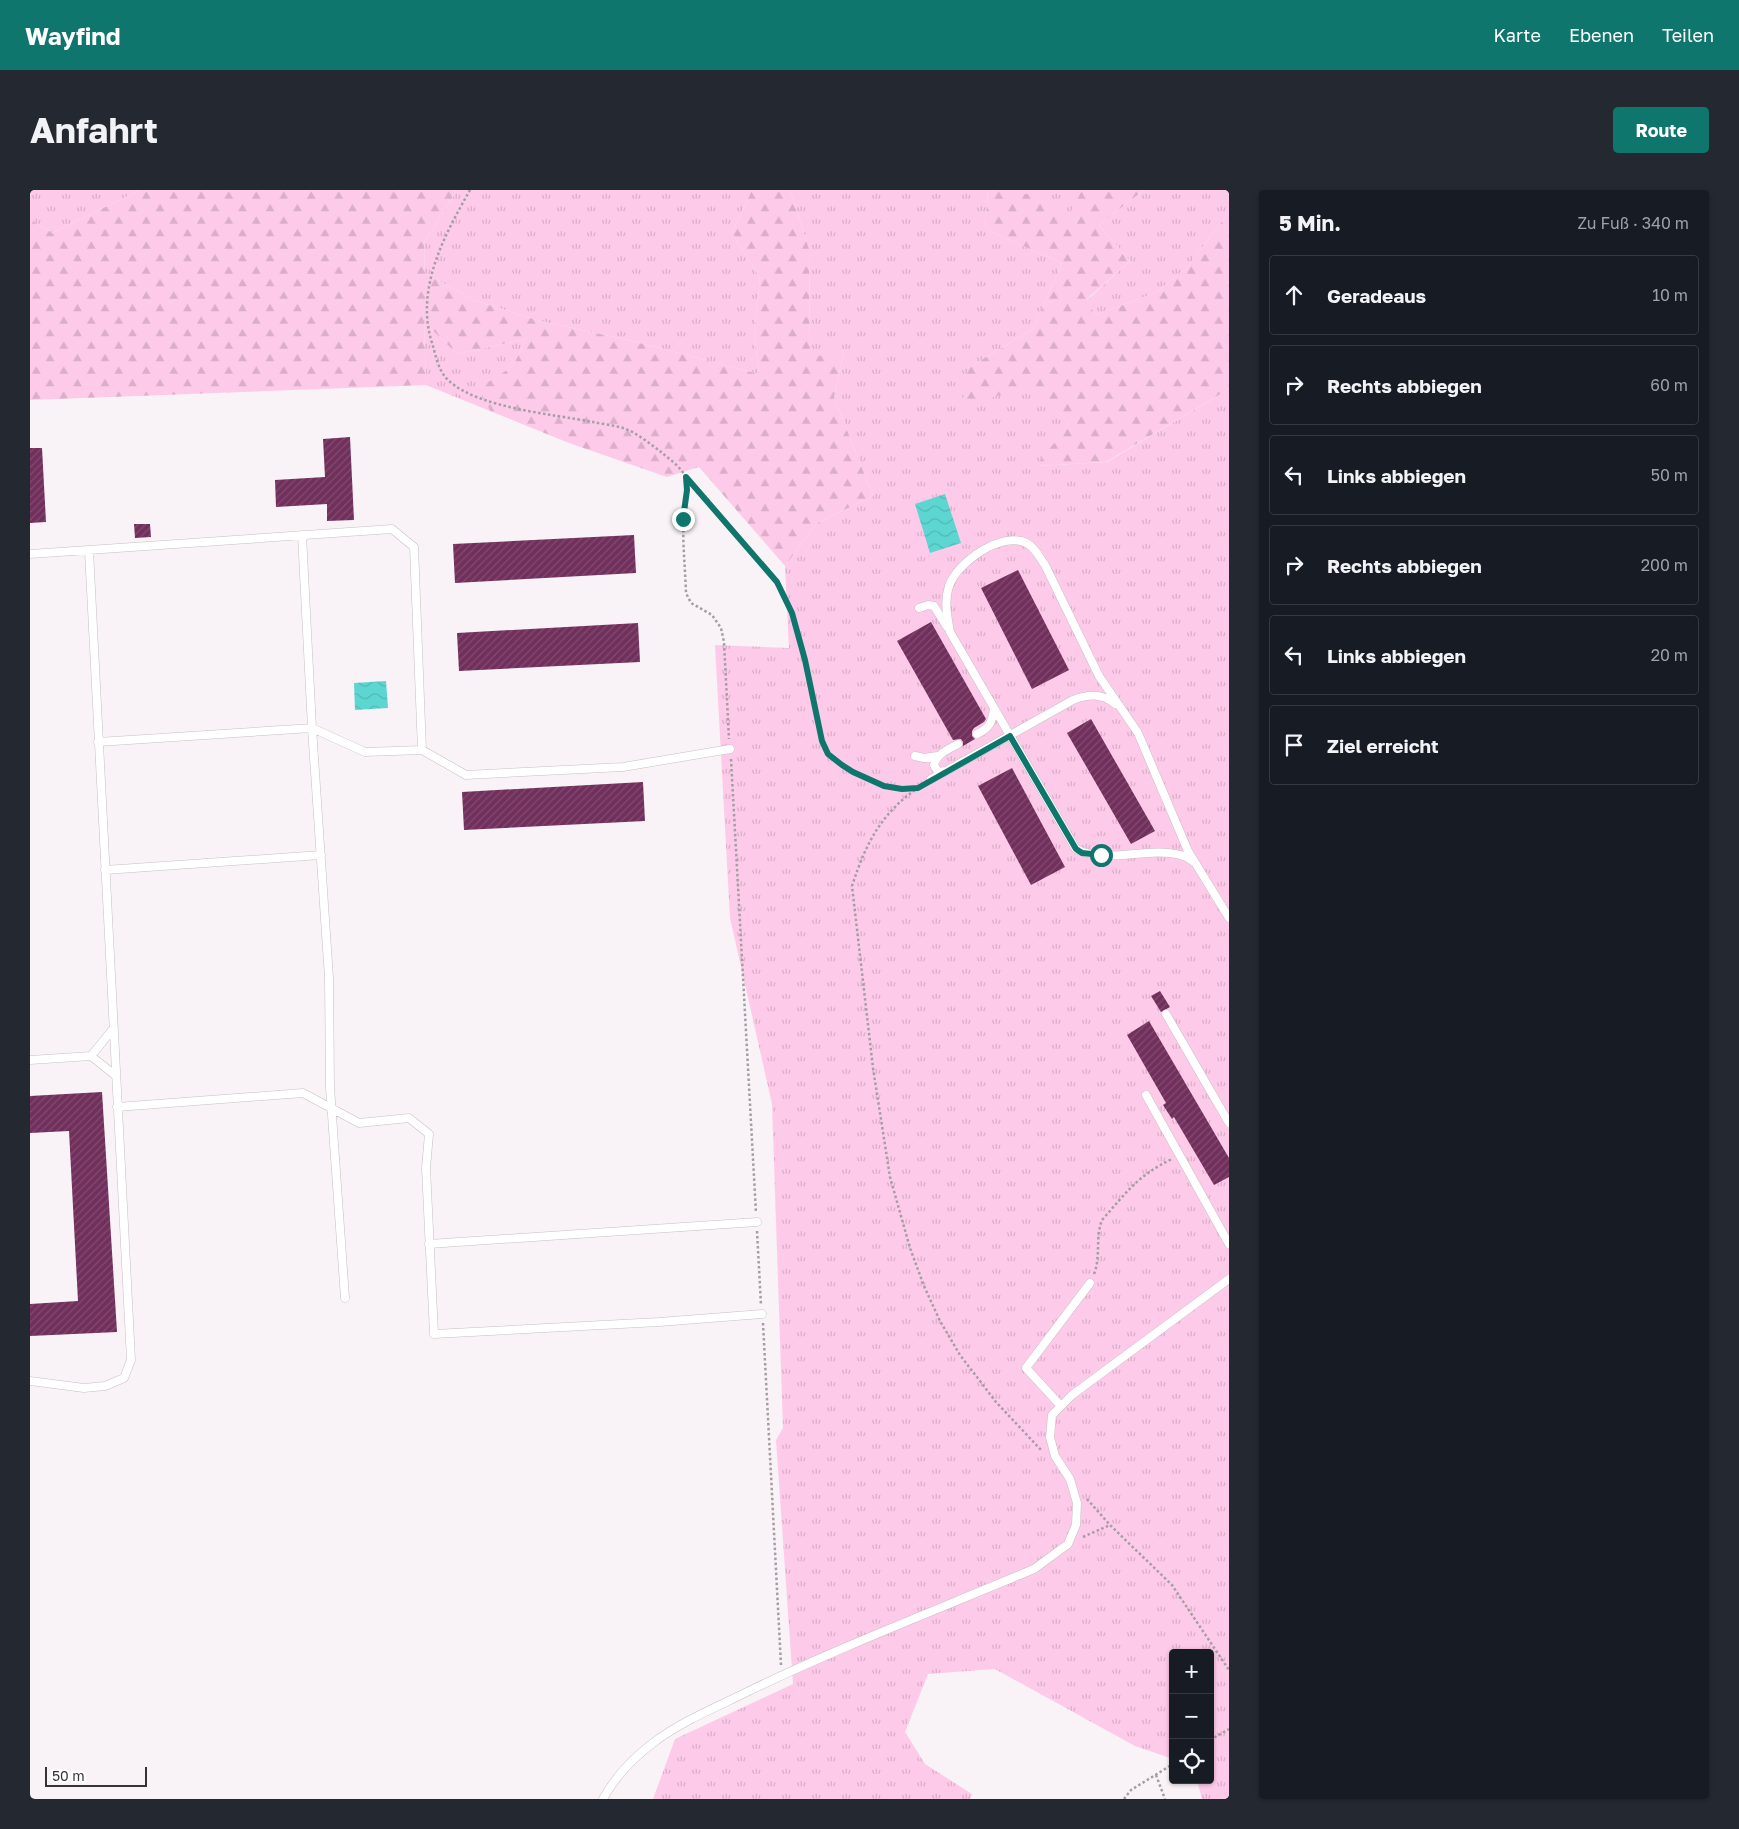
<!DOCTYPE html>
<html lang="de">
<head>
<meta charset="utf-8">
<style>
	body { margin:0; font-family:"Golos Text",sans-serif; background:#242831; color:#f1f3f6 }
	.controls { position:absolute; right:15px; bottom:15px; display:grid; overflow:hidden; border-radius:5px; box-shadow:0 1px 4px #0004 }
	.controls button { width:45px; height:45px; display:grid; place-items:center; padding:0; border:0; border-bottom:1px solid #363941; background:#171b24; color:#f1f3f6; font:25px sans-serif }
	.scale { position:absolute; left:15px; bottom:12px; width:102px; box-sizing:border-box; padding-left:5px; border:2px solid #363335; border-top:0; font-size:14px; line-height:18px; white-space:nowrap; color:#363335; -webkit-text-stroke:4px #fff; paint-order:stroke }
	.stop { position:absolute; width:15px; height:15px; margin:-11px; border:4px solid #0f766e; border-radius:50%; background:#fff }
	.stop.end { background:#0f766e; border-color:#fff; box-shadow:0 1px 5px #0008 }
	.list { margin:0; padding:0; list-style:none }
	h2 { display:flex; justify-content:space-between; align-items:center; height:65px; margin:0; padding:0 20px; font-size:21px }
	h2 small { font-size:16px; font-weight:400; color:#9ea1a6 }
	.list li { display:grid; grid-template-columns:32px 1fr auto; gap:15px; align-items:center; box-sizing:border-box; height:80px; margin:0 10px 10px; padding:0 10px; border:1px solid #363941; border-radius:5px }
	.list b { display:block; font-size:19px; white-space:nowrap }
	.list em { font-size:16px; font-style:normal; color:#9ea1a6 }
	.icon { flex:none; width:28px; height:28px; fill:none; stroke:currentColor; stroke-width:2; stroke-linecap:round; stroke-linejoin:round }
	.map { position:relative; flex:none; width:1199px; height:1609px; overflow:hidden; border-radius:5px }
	header { display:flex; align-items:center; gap:30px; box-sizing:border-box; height:70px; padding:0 25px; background:#0f766e; color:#fff }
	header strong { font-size:24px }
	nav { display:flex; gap:28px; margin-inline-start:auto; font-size:18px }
	.intro { display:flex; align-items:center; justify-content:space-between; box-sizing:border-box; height:120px; padding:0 30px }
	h1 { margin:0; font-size:35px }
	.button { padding:12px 22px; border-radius:5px; background:#0f766e; color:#fff; font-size:18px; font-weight:700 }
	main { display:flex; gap:30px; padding:0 30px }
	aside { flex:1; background:#171b24; border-radius:5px; box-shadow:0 1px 4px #0004 }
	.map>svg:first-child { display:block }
	.grass { fill:url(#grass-tufts) }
	.forest { fill:url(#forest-firs) }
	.water { fill:url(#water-waves) }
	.building { fill:url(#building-hatch) }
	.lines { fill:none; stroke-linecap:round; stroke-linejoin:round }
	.lane-casing { stroke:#c6c0c3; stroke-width:9 }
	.path { stroke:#a39ea1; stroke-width:2.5; stroke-dasharray:2.5 2.5; stroke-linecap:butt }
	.lane { stroke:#fff; stroke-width:8 }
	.route { stroke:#0f766e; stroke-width:6 }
</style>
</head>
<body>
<header>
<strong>Wayfind</strong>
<nav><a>Karte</a><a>Ebenen</a><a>Teilen</a></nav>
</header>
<div class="intro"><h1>Anfahrt</h1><a class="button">Route</a></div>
<main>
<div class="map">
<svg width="1199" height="1609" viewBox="0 0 1199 1609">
	<defs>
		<pattern id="grass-tufts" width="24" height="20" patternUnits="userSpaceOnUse" patternTransform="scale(1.25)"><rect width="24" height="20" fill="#fecae9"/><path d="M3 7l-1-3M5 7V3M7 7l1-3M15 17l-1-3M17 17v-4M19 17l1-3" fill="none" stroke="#daaec8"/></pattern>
		<pattern id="forest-firs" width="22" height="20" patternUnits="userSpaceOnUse" patternTransform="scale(1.25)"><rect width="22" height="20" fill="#fecae9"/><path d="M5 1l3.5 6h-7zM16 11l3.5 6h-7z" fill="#daaec8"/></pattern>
		<pattern id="water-waves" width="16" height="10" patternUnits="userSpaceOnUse" patternTransform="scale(1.25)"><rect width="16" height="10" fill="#5dd6d2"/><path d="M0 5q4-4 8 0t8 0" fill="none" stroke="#51b8b5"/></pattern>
		<pattern id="building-hatch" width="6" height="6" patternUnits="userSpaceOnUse" patternTransform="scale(1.25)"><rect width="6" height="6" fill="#712f5c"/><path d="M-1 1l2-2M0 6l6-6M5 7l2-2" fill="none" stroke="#814c70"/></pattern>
	</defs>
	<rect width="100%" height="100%" fill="#f9f2f6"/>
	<path class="grass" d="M0,0H110L22,43L0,29Z
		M427,0H722L702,43L730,88L724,142L729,184L594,149L510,131L443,110L395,83L394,53Z
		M760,0H958L955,39L1032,73L1003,139L938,178L1005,195L1039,234L1007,276L1077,272L1199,199V1609H1172L1167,1590H1180V1463H1143V1569L1105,1556L965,1479L898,1484L875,1542L895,1574L942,1604L940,1609H623L645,1549L763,1494L746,1250L753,1238L742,914L700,728L685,455L759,458L755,376L787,333L843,306L804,207L814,160L780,169L779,59Z
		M984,0H1052L1035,33L1005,4H984Z
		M1114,0H1199V22L1157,78L1125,103L1065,125L1057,110L1100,71L1069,35Z
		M394,132L427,164L496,149L483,176L450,198L460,221L396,195Z"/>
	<path class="forest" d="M110,0H427L394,53L395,83L443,110L510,131L594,149L729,184L724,142L730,88L702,43L722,0H760L779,59L780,168L814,160L804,207L843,306L787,333L755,376L669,277L637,287L539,253L460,221L449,198L483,176L496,149L427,164L394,132L396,195L0,210V29L22,43Z
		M958,0H984L985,4H1005L1035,32L1052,0H1114L1069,35L1100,71L1057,109L1065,125L1125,103L1157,78L1199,22V199L1076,272L1006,276L1039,234L1005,196L932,215L938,178L1003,139L1032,73L955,39Z"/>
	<path class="water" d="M915,304L931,353L900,363L885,314Z
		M356,491L358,518L325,520L324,493Z"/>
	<path class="building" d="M320,247L324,330L297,331V314L246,317L245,290L295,287L293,249Z
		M0,258H12L16,332L0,333Z
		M104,334H120L121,347L105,348Z
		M604,345L606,383L425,393L423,354Z
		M988,380L1039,480L1002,499L951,398Z
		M901,432L956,529L954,532L944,538L942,541V546L945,549L933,556V552L931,549L923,550L867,451Z
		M608,433L610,472L429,481L427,443Z
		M1061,529L1125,641L1101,654L1037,543Z
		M982,578L1035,677L1001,695L948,596Z
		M613,592L615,631L434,640L432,602Z
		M1130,801L1140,817L1131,822L1121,806Z
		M1119,831L1199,968V987L1184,995L1144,927L1142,929L1133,915L1136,913L1097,845Z
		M72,902L87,1142L0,1146V1114L48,1111L39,941L0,943V906Z"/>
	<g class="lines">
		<g class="lane-casing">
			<path id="lane" d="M272,345L282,538L299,788L300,897L315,1108
				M0,364L362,339L384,357L392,560
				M889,418L898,415L904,416L917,437
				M947,544C960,538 962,532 964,519
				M68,552L282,538L335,562L392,560L436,585L593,577L700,559
				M928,554C919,559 906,564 904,575L908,582L916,581L1043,510C1058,504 1072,503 1085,514
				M885,566L894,568L908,566
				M901,589L914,582
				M1164,672C1160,669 1155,666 1150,665C1117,656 1078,675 1046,659L920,442C917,426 914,411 919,396C927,372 974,339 998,354C1006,359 1010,368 1015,375L1069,486L1108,543L1158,661L1199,728
				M75,680L291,665
				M1136,824L1199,933
				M61,866L83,839
				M0,870L61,866L86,886
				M1116,905L1199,1054
				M87,917L273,903L329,933L379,928L399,944L396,978L404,1144L629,1132L732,1124
				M399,1054L727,1032
				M0,1191L54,1198L75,1196L94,1188L101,1170L59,361
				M1031,1216L996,1178L1060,1093
				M573,1609C585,1587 603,1568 623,1553C652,1531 687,1517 719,1501C812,1456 909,1419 1004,1379L1038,1354L1046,1335L1047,1313L1040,1289L1025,1266L1020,1247L1022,1225L1042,1205L1199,1089"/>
		</g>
		<path class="path" d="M440,0C414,46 385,99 402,153C406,166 408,181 419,191C449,218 522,224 563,232C572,234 583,235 593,238C606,242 620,254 631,262C639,269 650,276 655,286C659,293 656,304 655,312C651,342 655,372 656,403L661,413L682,425L691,438L694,452L699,549
			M657,288L747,392L761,423L775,470L791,551L799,564L812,575L823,582L854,596L872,599L886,598
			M701,569L726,1023
			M893,594C852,622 837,650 822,696L843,878L860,987L880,1058L894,1096L910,1131L930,1165L966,1212L1012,1261
			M727,1041L731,1115
			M1064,1084C1071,1067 1065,1048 1072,1030C1096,1003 1108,985 1142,969
			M733,1133L751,1475
			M1057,1309L1080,1335L1142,1395L1199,1480
			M1053,1347L1080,1335
			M1180,1550L1199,1539
			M1126,1585L1135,1609
			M1094,1609L1101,1600L1143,1574"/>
		<use href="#lane" class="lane"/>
	</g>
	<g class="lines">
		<path class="route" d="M653,329L657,300L656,287L747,392L762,423L775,470L792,551L798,564L812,575L823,582L854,596L872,599L888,598L980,546L1046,659L1052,663L1071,665"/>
	</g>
</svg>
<div class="controls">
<button>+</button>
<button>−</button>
<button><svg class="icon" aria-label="locate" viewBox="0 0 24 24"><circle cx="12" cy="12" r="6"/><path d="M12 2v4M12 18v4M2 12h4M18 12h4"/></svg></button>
</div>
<div class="scale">50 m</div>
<div class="stop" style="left:1071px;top:665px"></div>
<div class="stop end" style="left:653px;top:329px"></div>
</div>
<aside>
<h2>5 Min.<small>Zu Fuß · 340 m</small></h2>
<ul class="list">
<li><svg class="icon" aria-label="ahead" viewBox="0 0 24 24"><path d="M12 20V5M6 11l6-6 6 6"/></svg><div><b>Geradeaus</b></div><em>10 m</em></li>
<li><svg class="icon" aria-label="right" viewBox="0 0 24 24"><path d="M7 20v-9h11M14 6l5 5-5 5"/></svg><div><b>Rechts abbiegen</b></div><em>60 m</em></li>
<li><svg class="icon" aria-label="left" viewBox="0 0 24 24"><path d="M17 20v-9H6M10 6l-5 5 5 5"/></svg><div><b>Links abbiegen</b></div><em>50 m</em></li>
<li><svg class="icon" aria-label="right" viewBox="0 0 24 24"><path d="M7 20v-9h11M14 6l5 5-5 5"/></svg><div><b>Rechts abbiegen</b></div><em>200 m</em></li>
<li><svg class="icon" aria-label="left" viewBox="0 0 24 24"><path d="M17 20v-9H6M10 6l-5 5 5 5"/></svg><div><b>Links abbiegen</b></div><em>20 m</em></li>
<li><svg class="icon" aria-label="arrive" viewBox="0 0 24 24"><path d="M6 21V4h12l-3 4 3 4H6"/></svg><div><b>Ziel erreicht</b></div></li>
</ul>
</aside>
</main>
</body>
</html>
